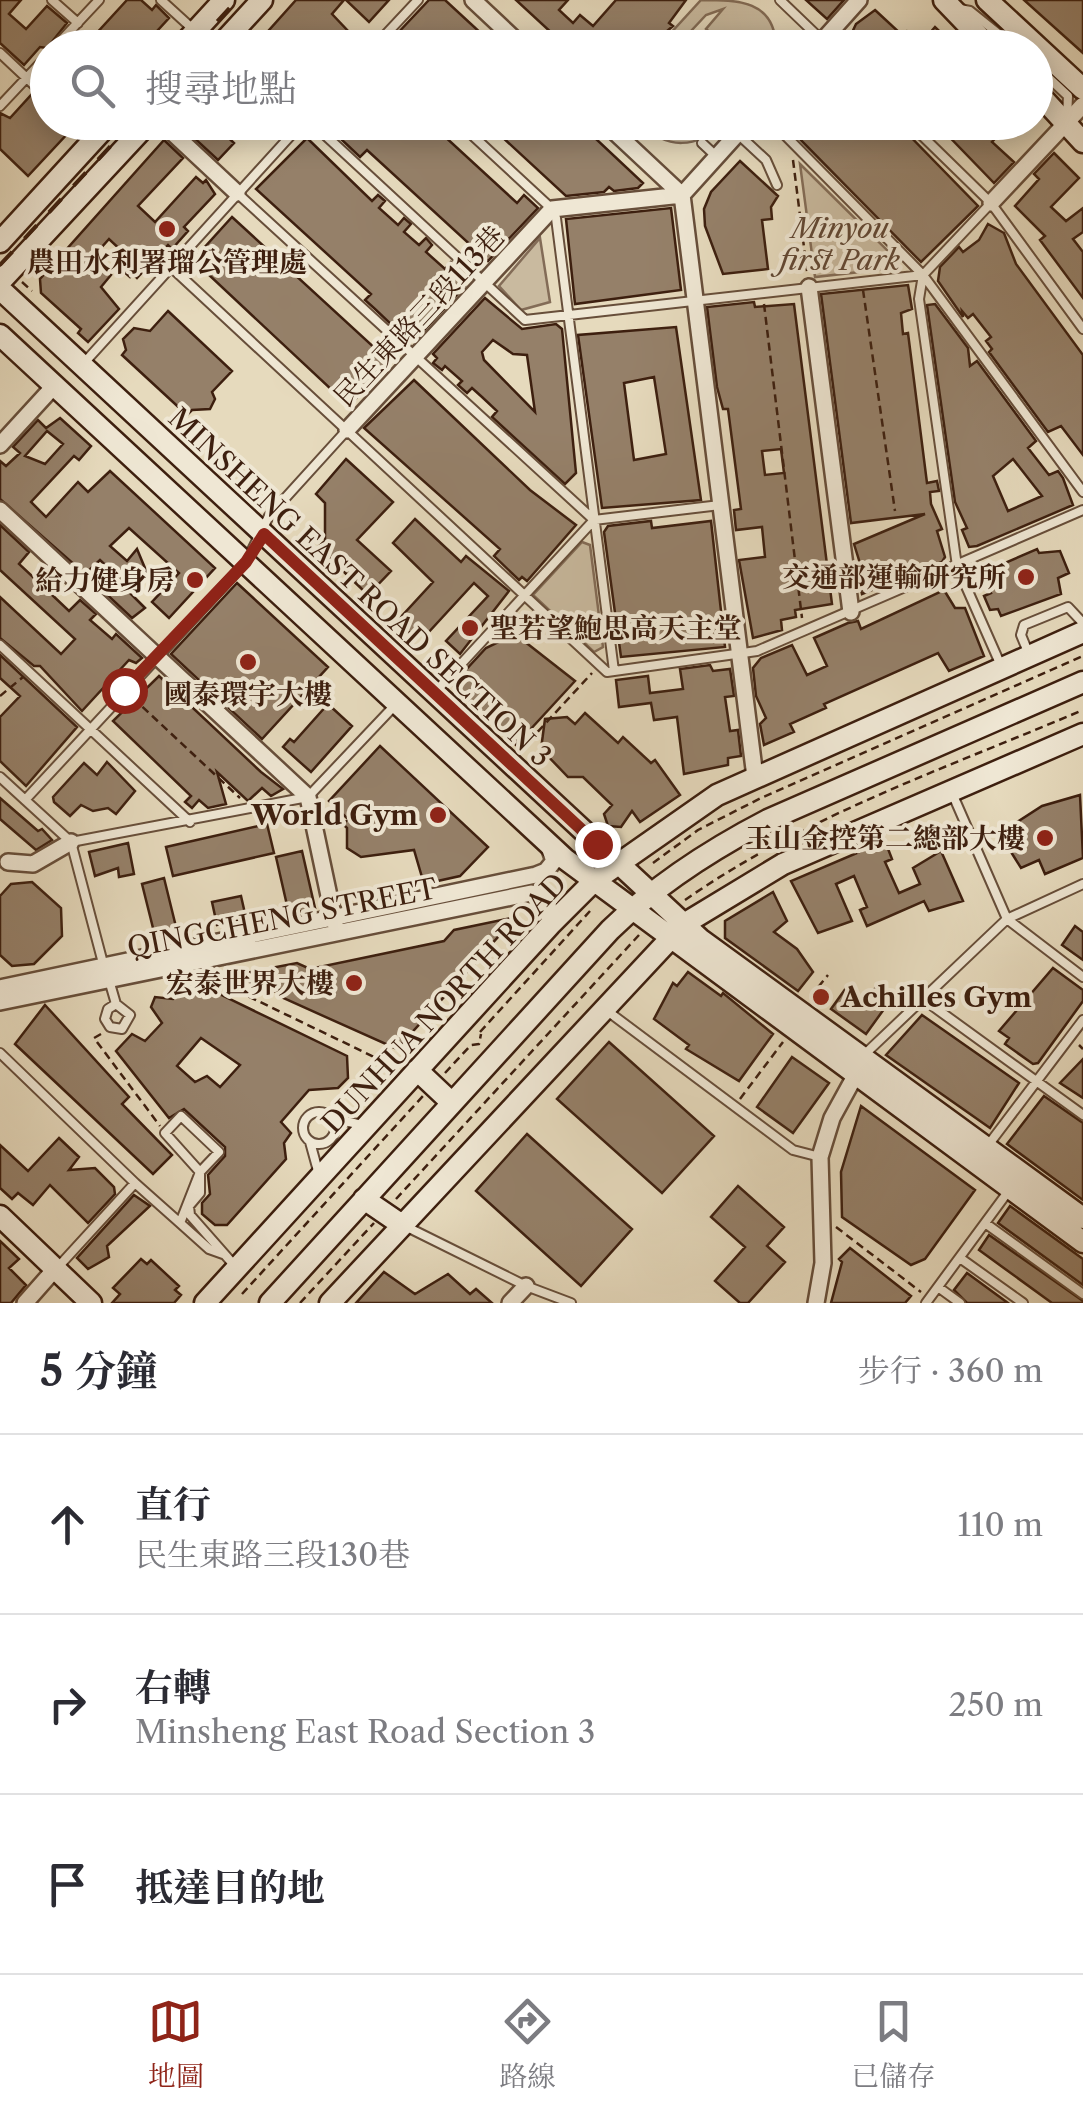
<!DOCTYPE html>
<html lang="zh-TW">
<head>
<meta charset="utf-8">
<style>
	body { margin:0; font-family:"Libre Caslon Text","Noto Serif TC",serif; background:#f7f7f7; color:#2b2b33 }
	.stop { position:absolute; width:30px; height:30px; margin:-22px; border:8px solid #8f2418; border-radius:50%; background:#fff }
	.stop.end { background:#8f2418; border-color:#fff; box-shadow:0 2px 10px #0008 }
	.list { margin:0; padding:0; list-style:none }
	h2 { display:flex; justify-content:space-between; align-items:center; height:130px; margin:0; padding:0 40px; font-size:42px }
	h2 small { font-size:32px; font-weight:400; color:#7c7c81 }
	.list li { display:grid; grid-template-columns:65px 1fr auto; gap:30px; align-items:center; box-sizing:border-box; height:180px; padding:0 40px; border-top:2px solid #e1e1e2 }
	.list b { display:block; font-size:38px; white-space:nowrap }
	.list p { margin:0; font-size:32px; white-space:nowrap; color:#7c7c81 }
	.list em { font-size:32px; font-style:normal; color:#7c7c81 }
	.icon { flex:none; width:55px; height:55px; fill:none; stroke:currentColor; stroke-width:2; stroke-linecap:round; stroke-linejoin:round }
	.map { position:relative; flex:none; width:1083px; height:1303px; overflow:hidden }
	.search { position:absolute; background:#fff; box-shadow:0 5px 25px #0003; left:30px; right:30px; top:30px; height:110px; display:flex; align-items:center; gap:25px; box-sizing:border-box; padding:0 35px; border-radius:55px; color:#7c7c81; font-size:38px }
	.sheet { height:670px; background:#fff }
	nav { display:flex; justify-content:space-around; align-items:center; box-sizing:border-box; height:140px; border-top:2px solid #e1e1e2; background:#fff; font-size:28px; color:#7c7c81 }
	nav a { display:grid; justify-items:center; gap:5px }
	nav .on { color:#8f2418 }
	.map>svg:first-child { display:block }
	.green { fill:#c9ba9f; stroke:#836c57; stroke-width:2.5 }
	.building { fill:#958069; stroke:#3d1f0f; stroke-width:2.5; fill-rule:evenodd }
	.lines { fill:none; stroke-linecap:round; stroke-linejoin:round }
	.lane-casing { stroke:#674e3a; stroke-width:12 }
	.street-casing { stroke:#674e3a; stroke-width:20 }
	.secondary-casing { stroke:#3d1f0f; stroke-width:25 }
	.path { stroke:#3d1f0f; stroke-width:2.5; stroke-dasharray:8 5; stroke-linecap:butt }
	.lane { stroke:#efe7d4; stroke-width:8 }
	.street { stroke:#efe7d4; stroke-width:15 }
	.secondary { stroke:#efe7d4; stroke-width:20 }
	.rail { stroke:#3d1f0f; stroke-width:4; stroke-dasharray:18 18; stroke-linecap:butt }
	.route { stroke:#8f2418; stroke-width:12 }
	.poi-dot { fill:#8f2418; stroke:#efe7d4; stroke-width:4 }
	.labels { text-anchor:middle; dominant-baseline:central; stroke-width:8; stroke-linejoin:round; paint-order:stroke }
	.park-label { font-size:28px; font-style:italic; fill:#604633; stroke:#efe7d4 }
	.poi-label { font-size:28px; font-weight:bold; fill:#3d1f0f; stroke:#efe7d4; text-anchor:end }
	.street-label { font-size:28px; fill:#3d1f0f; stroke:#efe7d4 }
</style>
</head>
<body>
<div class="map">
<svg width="1083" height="1303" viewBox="0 0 1083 1303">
	<rect width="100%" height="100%" fill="#e6dabd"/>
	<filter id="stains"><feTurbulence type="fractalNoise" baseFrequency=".002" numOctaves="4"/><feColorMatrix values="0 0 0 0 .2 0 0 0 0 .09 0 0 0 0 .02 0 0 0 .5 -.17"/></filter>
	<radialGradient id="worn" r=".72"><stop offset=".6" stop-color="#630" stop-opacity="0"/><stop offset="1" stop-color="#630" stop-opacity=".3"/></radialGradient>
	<path class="green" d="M701,0C738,0 775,0 776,47H726L706,29L723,9L706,15L676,47H658Z
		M642,123H659L680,131L683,130L675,123H692L686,131L705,123H722C698,149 665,150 642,123Z
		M800,164L897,260L895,268L815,277Z
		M540,238L550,302L521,310L499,286Z
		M582,542L590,545L603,647L594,652L533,595Z"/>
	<path class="building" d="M0,0H21L9,14L26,29L47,6L67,23L47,48L40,47L24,65L0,43Z
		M127,0H141L152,10L156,5L169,18L147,42L153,48H83Z
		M296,0H344L332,14L349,32V48H253Z
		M346,0H389L369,22Z
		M429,0H445L497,48H404L395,36Z
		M516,0H568L559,10L573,23L580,15L593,26L616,0H686L669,23L673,26L647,48H568Z
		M806,0H844L827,19Z
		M1024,0H1083V53Z
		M875,10L903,36L907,31L928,35L935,27L957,48H859L849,39L856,24Z
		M32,94L48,105V122H59L69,132L28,176L0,149V113L10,118Z
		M212,122L234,143L218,160L179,124Z
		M323,122H429L517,203L524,195L538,208L488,261L367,150L360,157Z
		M486,122H578L643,183L638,188L614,191L609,187L604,192L566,196Z
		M783,122H885L894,132L900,126L978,206L921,262Z
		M935,122H1010L992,142L1014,162L994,183Z
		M307,138L372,201L378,195L385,201L379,208L398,225L404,218L411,224L404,232L419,245L426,238L432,245L426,252L445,269L451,262L458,268L453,274L465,286L417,338L402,324L397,330L375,309L365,300L371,294L256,189Z
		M164,140L183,158L138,206L155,222L196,177L203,183L206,180L215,194L184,227L188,231L172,249L168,245L137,278L133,274L130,277L115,264L125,254L109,239L92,258L111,275L101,287L119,309L88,342L78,333L81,329L41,293L40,279Z
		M1054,153L1079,178L1051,207L1066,221L1083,208V232L1073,239L1083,252V298L1040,240L1045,236L1015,206L1039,179L1034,174Z
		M740,161L778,196L771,207L772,219L762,220L768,269L723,274L705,226L704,209L711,192Z
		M671,208L681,290L575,304L566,219Z
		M232,217L390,362L349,406L193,260Z
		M988,224L1004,233L1016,264L1083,355V455L1061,426L1048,432L989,352L992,349L986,341L991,337L973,314L968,318L962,311L963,317L938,281L940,267L959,247L963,252L979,240Z
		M908,285L912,309L901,313L903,334L908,333L927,483L937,481L939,491L930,492L931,504L942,529L937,531L945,557L942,562L862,594L858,576L863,573L854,544L925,514L851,523L821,294Z
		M485,298L522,329L556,324L562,329L576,473L565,484L492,417L497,411L482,397L472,388L467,393L458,385L462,381L445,366L442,370L433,363L437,358L433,354ZM493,340L513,354L527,355L535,412L484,360L482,352Z
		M754,302L755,307L794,304L832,604L795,610L796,617L781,620L782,630L753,638L739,560L765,557L762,527L736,530L734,510L741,509L728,409H723L717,387L707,307ZM781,449L784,473L765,475L762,451Z
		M935,304L968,348L970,366L977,361L1036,441L1028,448L1049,475L1058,471L1063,478L1073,505L977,546L969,547L962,530L967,528L955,502L927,305ZM1013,459L1042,496L1008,511L993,476Z
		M168,311L232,371L212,392L215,399L210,409L192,410L187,415L122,355L126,350L123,339L134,328L150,331Z
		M676,327L701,500L602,508L578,335ZM654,377L666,454L634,460L624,383Z
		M414,380L530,490L576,525L527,581L522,577L519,580L494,556L500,549L364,428Z
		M60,418L91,446L79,460L74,456L31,502L46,517L78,482L88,492L110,471L215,568L169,618L152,602L179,573L129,528L110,546L127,561L137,549L147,573L127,590L145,608L132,618L102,590L116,575L100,560L85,574L0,499V461L6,466L20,453L13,447L38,420L46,428ZM47,431L63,444L45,464L25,456Z
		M346,459L393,502L357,540L391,571L368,595L318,547L325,541V503L316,494Z
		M415,519L461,562L466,556L509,591L460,654L446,641L488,596L474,583L427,634L407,632L400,618L433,582L393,543Z
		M651,521L652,528L711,521L725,647L621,657L604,532L608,526Z
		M0,525L29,552L19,564L49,592L69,611L80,600L96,614L90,620L112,639L116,634L142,658L136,663L129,660L82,711L40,666H34L0,638V597L61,654L75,639L0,570Z
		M1037,549L1039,553L1060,551L1069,573L1058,578L1061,594L1001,616L998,609L990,610L984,596L991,593L982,573Z
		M237,583L328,667L262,739L171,654Z
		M944,590L955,608H965L984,656L949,671L938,653L824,704L826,708L790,724L794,732L764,745L760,724L766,718L756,696L753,668L761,658L792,645L807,675L827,666L814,638L848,623L858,621L861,629Z
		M515,634L575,681L516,745L452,685L486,648Z
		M0,655L77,727L26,786L0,761V717L20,696L0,678Z
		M710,665L713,671L730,669L734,696L725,697L730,731L738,730L741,756L728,758V765L684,774L677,717L654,720L651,703L619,707L616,680L648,676L650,693L683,689L680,669Z
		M159,676L261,772L283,789L271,796L262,788L248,801L217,772L226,804L208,808L199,800L192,808L185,802L191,796L113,721Z
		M328,704L352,726L311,772L283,747L290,739L294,742Z
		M585,713L618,743L623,737L651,763L655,760L680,795L640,822L632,811L621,827L608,826L604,814L612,805L583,777H568L541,749L545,719L567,717L575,724Z
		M380,746L488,847L460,876L424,884L414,850L361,857L347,848V828L343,824L348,819L329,801Z
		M107,762L135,791L116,814L108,808L93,811L81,805L70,816L54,802L53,797L84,763L97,775Z
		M1080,795L1083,858L1045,874L1039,860L1021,868L1006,844L1005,834L1014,831L1011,826L1042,806Z
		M0,798L38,831L42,829L52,840L36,850L0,819Z
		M267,824L274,853L173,876L166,847Z
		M885,841L892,859L885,862L899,893L920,884L913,868L941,851L963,901L929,911L924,901L867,926L860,910L867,907L854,876L836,884L852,921L818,933L791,881Z
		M128,843L134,874L119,877L118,868L95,876L89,852Z
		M302,851L315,908L289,914L276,857Z
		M164,878L178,935L156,940L142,884Z
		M32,882L61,908L62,936L34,964L12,966L0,955V896L11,884Z
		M773,892L787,921L774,932L797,949L813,972L798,991L725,938V921Z
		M241,896L246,918L217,925L212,902Z
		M516,917L489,947L481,948L482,955L397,1049L281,997L280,990L271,992L235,975L297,963L310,969L444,941L454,930Z
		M1075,926L1083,932V960L1062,945Z
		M1053,968L1083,990V1001L1038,1063L1033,1064L1005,1044L1009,1038L999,1031Z
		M688,972L721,996L723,993L773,1034L739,1081L686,1049L689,1045L654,1019L673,983L677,986Z
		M201,985L347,1056L348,1078L338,1088L309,1090L281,1122L291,1133L284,1143L286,1159L227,1225H215L202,1214V1203L210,1194L208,1175L225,1156V1147L184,1109L169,1118L116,1051L132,1034L145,1041L162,1023L151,1007L155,997L173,999L182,989ZM201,1038L240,1065L220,1087L207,1076L195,1082L177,1066Z
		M876,987L892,998L866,1034L831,1009L846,988L865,1002Z
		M45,1005L129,1097L122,1104L172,1155L153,1174L15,1044Z
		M922,1015L1019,1083L990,1128L886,1055Z
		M609,1042L714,1136L662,1193L557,1099Z
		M792,1057L829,1083L793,1133L757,1107Z
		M1083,1059V1098L1060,1083Z
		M1044,1096L1083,1123V1200L1007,1144Z
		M861,1106L975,1190L925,1259L911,1265L842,1217L841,1172Z
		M527,1134L632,1229L581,1286L476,1191Z
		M59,1138L79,1157L69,1170L95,1168L114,1187L115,1194L88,1223L50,1185L33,1205L18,1193L12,1199L0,1188V1145L28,1171Z
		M738,1186L784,1227L767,1246L785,1262L748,1303H740L715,1281L745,1247L711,1217Z
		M134,1195L150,1206L107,1246L109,1257L88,1269L77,1258Z
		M1010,1206L1083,1259V1285L998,1223Z
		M989,1235L1083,1301V1303H1052L979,1250Z
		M0,1241L19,1259L9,1268L26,1285L11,1303H0Z
		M850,1248L911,1296L905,1303H831L842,1262L839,1259Z
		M141,1259L147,1264L151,1260L179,1286L175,1290L181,1295L174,1303H112L120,1294L113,1288Z
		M384,1272L415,1294L448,1274L470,1294L476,1289L492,1303H356Z
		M967,1273L1008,1303H967L954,1290Z"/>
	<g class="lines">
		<g class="lane-casing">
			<path id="lane" d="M52,0L78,23
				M161,0L195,31
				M780,0L830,48
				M960,9L970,11L1016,48
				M54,48L99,0
				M373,48L418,0
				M0,53L48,98
				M1036,66L1068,96L1067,117
				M0,106L48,55
				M74,122L92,140
				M311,122L525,320L923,275L991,203
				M458,122L552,209L556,218L614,671
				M772,122L923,275L1083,492
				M908,122L991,203L1083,329
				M738,134L766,160L777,185
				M702,143L717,157
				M237,193L594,520
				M171,267L607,672L757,651L1083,510
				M923,275L919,299L957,566L1002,668
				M84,363L303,122
				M594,520L720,505
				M0,645L190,822
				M1028,652L1021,635L1024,625L1068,607L1083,623
				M438,689L594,520
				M0,777L71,842L104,967
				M952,793L1007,919L1083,977
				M25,800L246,562L269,516L347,430
				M71,842L308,797L397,703
				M109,980L116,1004L130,1015L122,1029L110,1027L105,1019L108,1009L116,1004
				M923,999L1083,1115
				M606,1010L793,1150L820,1157
				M0,1053L135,1183L59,1266
				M865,1054L1007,919L1083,884
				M303 1128a16 16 0 1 1 32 0a16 16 0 1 1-32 0Z
				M332,1118L362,1125
				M310,1142L318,1171
				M989,1144L1083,1020
				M135,1183L180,1223
				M985,1223L1083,1294
				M403,1225L526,1286L571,1303
				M223,1254L209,1249L180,1223L200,1172L219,1152L181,1116L165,1133L200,1172V1193L189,1206L190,1215L234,1265
				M960,1258L1023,1303
				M938,1287L960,1303
				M926,1303L1010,1189"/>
		</g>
		<g class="street-casing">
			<path id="street" d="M473,0L524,48
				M816,48L859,0
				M161,122L237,193
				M604,122L682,195
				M682,195L755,777
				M682,195L748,122
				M991,203L1083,105
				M809,287L851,612
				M347,430L552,209L682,195
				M0,445L55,385
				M0,510L308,797L335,924
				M8,862L33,864L71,842
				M0,988L536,875L546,871L554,861L548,844
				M0,1002L531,893L548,902L550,925
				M25,1303L55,1269
				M510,1303L526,1286
				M816,1303L823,1263L820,1157L832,1118L855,1076"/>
		</g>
		<g class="secondary-casing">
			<path id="secondary" d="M944,0L990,48
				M987,0L1083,89
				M180,48L224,0
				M218,48L262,0
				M1036,91L1083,142
				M0,242L110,122
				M0,282L149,122
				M0,289L700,939L1083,1218
				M0,335L565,859L1083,1242
				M417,1070L452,1103
				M364,1199L402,1225
				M0,1216L91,1303
				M205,1303L550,925L594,881L717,795L1083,632
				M270,1303L610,930C656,885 712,849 768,820L1083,682
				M330,1303L684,924L783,864L1083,734"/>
		</g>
		<path class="path" d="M934,132L943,122
			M793,160L807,271
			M22,282L32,291
			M863,290L895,511
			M764,304L802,618
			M0,696L23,677
			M133,698L240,798
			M520,751L592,673
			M653,863L698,830L761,798L1083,656
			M685,900C805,816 949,767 1083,710
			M202,974L397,1068
			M810,997L828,975
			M480,1032L590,911
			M101,1034L94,1038L160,1126
			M1079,1045L1083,1049
			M445,1073L471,1045L479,1044L481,1034
			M740,1099L783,1042
			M396,1199L639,935
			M836,1227L921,1292
			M242,1294L423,1096
			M300,1303L374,1223"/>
		<use href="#lane" class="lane"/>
		<use href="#street" class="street"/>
		<use href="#secondary" class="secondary"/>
		<path class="rail" d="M193,48L237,0
			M0,265L133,122"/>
	</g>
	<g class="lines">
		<path class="route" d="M124,690L246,562L264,534L597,844"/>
	</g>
	<g class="poi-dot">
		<circle cx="167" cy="229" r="10"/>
		<circle cx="1026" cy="577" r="10"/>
		<circle cx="195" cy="580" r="10"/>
		<circle cx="470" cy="628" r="10"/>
		<circle cx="248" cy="662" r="10"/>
		<circle cx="438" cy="815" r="10"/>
		<circle cx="1045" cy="838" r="10"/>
		<circle cx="354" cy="983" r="10"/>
		<circle cx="821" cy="997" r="10"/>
	</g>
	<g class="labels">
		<g class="park-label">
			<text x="840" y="228">Minyou<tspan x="840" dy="32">first Park</tspan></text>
		</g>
		<g class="poi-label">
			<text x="167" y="262" text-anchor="middle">農田水利署瑠公管理處</text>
			<text x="1006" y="577">交通部運輸研究所</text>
			<text x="175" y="580">給力健身房</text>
			<text x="490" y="628" text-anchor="start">聖若望鮑思高天主堂</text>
			<text x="248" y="694" text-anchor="middle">國泰環宇大樓</text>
			<text x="418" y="815">World Gym</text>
			<text x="1025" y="838">玉山金控第二總部大樓</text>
			<text x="334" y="983">宏泰世界大樓</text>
			<text x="841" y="997" text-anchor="start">Achilles Gym</text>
		</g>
		<g class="street-label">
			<text transform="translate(419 316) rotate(-47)">民生東路三段113巷</text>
			<text transform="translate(360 587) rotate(43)">MINSHENG EAST ROAD SECTION 3</text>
			<text transform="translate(282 918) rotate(-11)">QINGCHENG STREET</text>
			<text transform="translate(444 1003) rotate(-47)">DUNHUA NORTH ROAD</text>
		</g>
	</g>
	<rect width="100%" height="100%" filter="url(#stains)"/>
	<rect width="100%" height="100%" fill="url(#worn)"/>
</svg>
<div class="stop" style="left:124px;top:690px"></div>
<div class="stop end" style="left:597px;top:844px"></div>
<div class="search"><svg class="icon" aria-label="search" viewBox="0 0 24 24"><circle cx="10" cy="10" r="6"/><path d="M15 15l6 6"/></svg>搜尋地點</div>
</div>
<section class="sheet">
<h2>5 分鐘<small>步行 · 360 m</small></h2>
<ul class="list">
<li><svg class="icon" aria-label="ahead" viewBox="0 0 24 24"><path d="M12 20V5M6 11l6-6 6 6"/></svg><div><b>直行</b><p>民生東路三段130巷</p></div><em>110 m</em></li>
<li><svg class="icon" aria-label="right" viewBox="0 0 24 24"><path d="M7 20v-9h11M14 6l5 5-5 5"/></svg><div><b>右轉</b><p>Minsheng East Road Section 3</p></div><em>250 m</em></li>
<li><svg class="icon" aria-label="arrive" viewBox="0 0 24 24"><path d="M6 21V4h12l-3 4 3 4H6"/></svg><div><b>抵達目的地</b></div></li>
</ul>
</section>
<nav>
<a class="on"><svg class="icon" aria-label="map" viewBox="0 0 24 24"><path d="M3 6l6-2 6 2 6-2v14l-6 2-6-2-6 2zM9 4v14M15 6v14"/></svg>地圖</a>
<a><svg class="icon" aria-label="directions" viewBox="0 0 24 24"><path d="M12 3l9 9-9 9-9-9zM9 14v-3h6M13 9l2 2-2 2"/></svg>路線</a>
<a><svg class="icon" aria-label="saved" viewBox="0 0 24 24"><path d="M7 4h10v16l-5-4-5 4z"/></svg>已儲存</a>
</nav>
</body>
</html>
